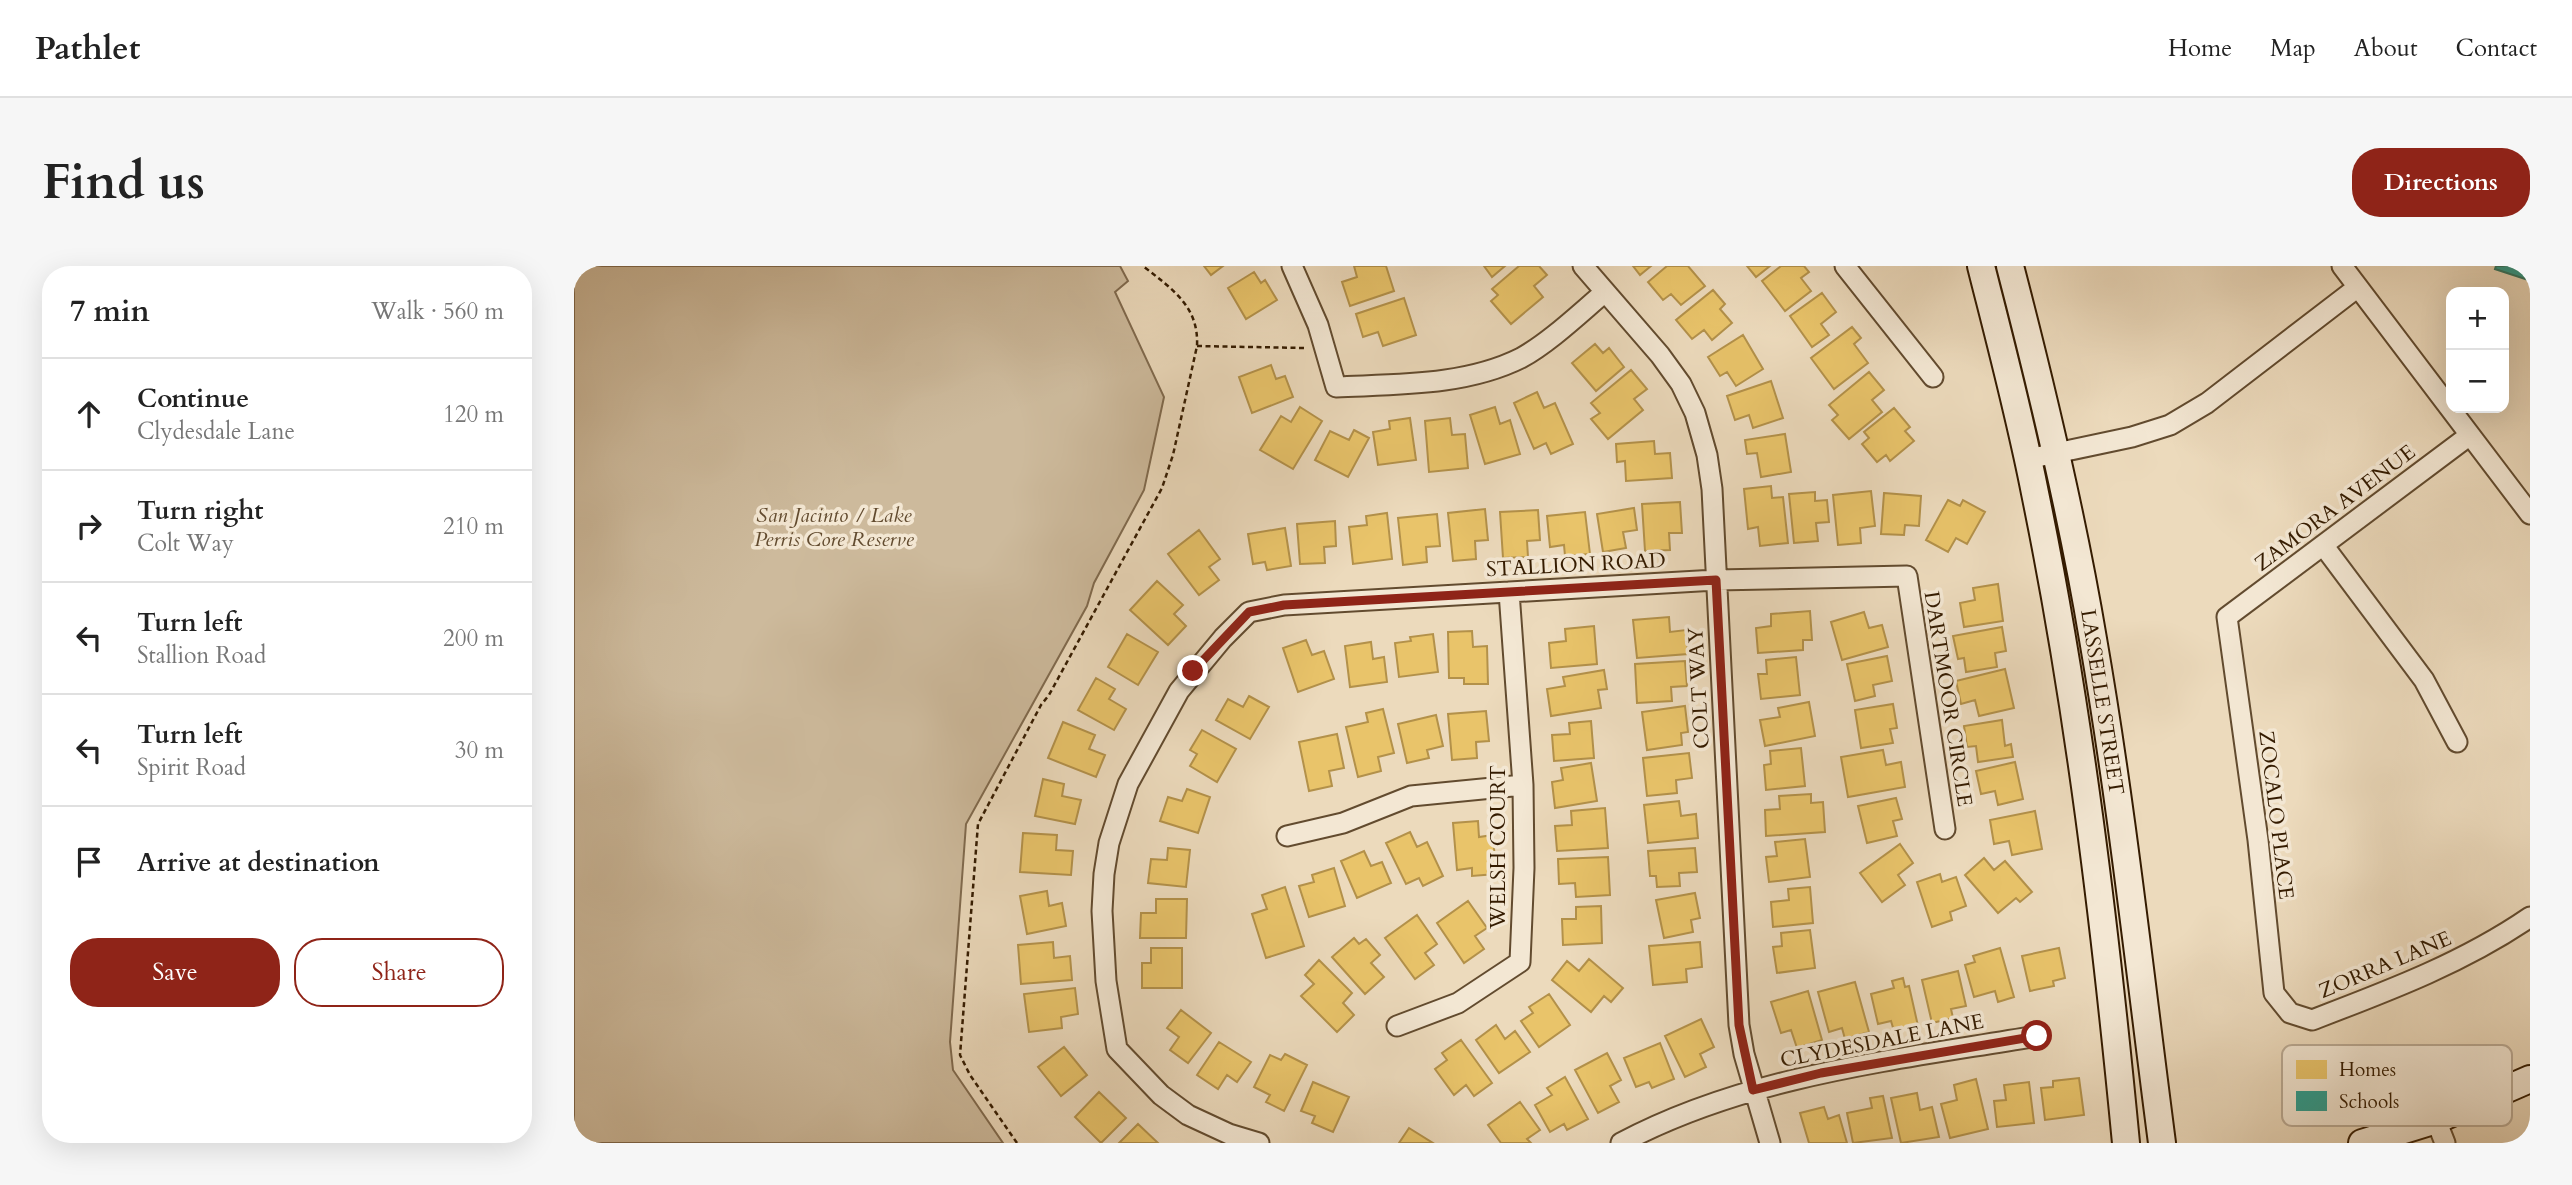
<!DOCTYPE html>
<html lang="en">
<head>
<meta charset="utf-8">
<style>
	body { margin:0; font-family:Cardo,serif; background:#f6f6f6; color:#222 }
	.controls { position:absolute; right:21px; top:21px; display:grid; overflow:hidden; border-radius:14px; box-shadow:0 7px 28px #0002 }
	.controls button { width:63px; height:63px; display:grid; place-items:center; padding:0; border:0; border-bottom:2px solid #e0e0e0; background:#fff; color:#222; font:35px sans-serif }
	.stop { position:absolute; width:21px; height:21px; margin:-16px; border:5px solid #8f2418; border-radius:50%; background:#fff }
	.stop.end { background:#8f2418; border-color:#fff; box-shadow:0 2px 7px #0008 }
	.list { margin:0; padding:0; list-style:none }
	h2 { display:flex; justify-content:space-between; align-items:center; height:91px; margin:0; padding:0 28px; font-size:30px }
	h2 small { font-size:23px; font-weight:400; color:#767676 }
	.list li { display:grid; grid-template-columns:46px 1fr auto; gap:21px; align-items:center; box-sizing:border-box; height:112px; padding:0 28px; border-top:2px solid #e0e0e0 }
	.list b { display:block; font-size:26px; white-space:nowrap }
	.list p { margin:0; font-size:23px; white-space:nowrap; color:#767676 }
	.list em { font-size:23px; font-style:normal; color:#767676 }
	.actions { display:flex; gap:14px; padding:21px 28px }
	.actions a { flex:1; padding:16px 0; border:2px solid #8f2418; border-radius:28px; text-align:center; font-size:24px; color:#8f2418 }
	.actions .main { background:#8f2418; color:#fff }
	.icon { flex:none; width:38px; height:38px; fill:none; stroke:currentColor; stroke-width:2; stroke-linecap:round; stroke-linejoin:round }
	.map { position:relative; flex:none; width:1956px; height:877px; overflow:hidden; border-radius:28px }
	header { display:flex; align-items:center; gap:42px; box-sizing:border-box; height:98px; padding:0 35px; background:#fff; border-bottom:2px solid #e0e0e0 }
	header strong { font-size:33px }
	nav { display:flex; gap:38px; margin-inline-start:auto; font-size:24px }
	.intro { display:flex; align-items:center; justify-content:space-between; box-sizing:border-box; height:168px; padding:0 42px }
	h1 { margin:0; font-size:49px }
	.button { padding:18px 32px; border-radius:28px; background:#8f2418; color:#fff; font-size:24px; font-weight:700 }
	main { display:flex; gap:42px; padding:0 42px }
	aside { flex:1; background:#fff; border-radius:28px; box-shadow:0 7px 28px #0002 }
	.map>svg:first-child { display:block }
	.green { fill:#cdba9c; stroke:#806a4e; stroke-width:2 }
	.homes { fill:#e9c46a; stroke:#b3914a; stroke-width:2 }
	.schools { fill:#2a9d8f; stroke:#2d7664; stroke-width:2 }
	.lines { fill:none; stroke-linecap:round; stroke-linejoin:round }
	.street-casing { stroke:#624b2f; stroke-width:23 }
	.secondary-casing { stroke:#341b00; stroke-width:30 }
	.path { stroke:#341b00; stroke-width:2.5; stroke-dasharray:5 3.5; stroke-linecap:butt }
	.street { stroke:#f3e7d3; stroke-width:19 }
	.secondary { stroke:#f3e7d3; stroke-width:26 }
	.route { stroke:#8f2418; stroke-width:9 }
	.labels { text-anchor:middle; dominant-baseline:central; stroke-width:7; stroke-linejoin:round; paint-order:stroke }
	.street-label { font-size:21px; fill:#341b00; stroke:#f3e7d3 }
	.park-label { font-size:21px; font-style:italic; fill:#624b2f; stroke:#f3e7d3 }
	.key { fill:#f3e7d3; stroke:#baaa94; stroke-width:2 }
	.key-label { font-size:19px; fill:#341b00 }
</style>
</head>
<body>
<header>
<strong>Pathlet</strong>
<nav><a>Home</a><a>Map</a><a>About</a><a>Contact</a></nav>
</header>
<div class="intro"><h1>Find us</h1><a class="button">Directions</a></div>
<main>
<aside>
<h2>7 min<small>Walk · 560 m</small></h2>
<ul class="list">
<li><svg class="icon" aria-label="ahead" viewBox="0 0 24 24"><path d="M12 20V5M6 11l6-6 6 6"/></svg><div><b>Continue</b><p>Clydesdale Lane</p></div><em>120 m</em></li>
<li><svg class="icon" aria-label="right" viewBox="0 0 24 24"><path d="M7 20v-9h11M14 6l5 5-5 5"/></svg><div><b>Turn right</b><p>Colt Way</p></div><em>210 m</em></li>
<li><svg class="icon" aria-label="left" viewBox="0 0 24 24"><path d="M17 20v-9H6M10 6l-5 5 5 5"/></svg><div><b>Turn left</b><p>Stallion Road</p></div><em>200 m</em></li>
<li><svg class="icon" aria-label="left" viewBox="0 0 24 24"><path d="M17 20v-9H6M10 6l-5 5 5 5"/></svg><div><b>Turn left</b><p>Spirit Road</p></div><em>30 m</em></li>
<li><svg class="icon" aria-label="arrive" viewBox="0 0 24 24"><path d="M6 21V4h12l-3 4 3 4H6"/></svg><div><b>Arrive at destination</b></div></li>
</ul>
<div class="actions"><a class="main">Save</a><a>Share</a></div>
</aside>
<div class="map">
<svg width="1956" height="877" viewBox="0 0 1956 877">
	<rect width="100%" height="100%" fill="#ecdabc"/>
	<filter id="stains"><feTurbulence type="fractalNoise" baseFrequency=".00286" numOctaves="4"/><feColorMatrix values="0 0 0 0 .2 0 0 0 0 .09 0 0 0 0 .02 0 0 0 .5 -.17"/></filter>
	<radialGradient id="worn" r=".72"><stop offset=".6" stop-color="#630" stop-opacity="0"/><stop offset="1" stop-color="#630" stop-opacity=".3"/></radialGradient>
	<path class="green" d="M0,0H546L554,15L541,26L590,131L570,224L520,317L513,340L392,558L376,776L379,804L429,877H0Z"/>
	<path class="homes" d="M630,0H649L637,9Z
		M780,0H812L820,25L776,40L768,16L783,11Z
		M910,0H931L918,11Z
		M945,0H965L973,9L960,20L969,31L937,58L917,35L924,29L918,23Z
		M1059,0H1077L1066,9Z
		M1093,0H1114L1131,20L1107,39L1097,28L1089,34L1074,16Z
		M1173,0H1196L1182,11Z
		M1207,0H1230L1235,6L1227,12L1237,25L1211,45L1188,15Z
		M680,6L687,17L691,14L703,34L672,53L654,22Z
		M1139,24L1151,38L1146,43L1158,57L1138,74L1130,64L1118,73L1102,54Z
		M1248,27L1262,46L1247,58L1255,69L1238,81L1216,50Z
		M830,32L842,69L809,80L804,66L789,71L782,48Z
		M1278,61L1287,72L1280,78L1294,97L1260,123L1237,92Z
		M1169,69L1189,103L1162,120L1153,106L1146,110L1134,91Z
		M1021,78L1029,87L1035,82L1050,101L1022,125L998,97Z
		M697,99L702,113L711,110L719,131L678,147L665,111Z
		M1057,104L1073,123L1060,133L1069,144L1034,173L1017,153L1026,147L1017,137Z
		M1295,106L1310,124L1298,134L1308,146L1275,173L1258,154L1264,149L1255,139Z
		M1197,115L1209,152L1179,162L1175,149L1161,154L1153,130Z
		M963,126L970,142L981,137L999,178L977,188L972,177L960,183L940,137Z
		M726,141L748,155L719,203L686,184L707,150L717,156Z
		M921,141L926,158L936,154L946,188L911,198L896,149Z
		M1320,142L1336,161L1331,165L1340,175L1316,195L1312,189L1303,196L1288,178L1295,172L1290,166Z
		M836,152L842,194L804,199L799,166L816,163L815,155Z
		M876,152L878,169L891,168L894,202L855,206L851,155Z
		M780,164L795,172L774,211L741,194L756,165L775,174Z
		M1211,168L1217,206L1187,211L1183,187L1173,188L1171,174Z
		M1080,175L1081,188L1096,187L1098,212L1052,215L1051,195L1043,196L1042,178Z
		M1197,220L1198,232L1209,231L1214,277L1186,280L1184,261L1174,263L1170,223Z
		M1297,225L1301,260L1286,262L1287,277L1264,279L1259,229Z
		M1241,226V235L1253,234L1255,256L1242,257L1244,275L1220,277L1215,228Z
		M1310,227L1347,230L1345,260L1331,259L1330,269L1307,268Z
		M1374,234L1386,240L1389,234L1411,246L1393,278L1382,272L1374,286L1352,274Z
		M1106,236L1108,267H1095L1096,284L1071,285L1068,238Z
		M1060,242L1063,264L1049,266L1052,282L1029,286L1023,248Z
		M911,243L914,274L901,275L902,293L879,295L874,247Z
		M964,244L966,274L953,275L954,291L929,292L926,246Z
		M1011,246L1016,288L991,290L990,279L976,281L973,250Z
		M813,247L818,293L779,298L775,261L793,259L792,250Z
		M863,248L866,280L852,281L853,296L829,299L824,252Z
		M761,255L762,280L750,281L751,297L726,298L723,258Z
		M711,262L717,300L693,304L691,296L679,298L674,268Z
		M625,264L646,293L635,301L645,314L625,329L594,288Z
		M583,315L609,339L600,348L612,360L594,379L556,344Z
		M1424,318L1429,355L1390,361L1386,337L1401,334L1399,322Z
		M1236,345L1238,374H1229V384L1184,387L1182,362L1197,360V348Z
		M1290,346L1295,362L1308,359L1314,381L1268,394L1257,356Z
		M1095,351L1096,366L1112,364L1114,388L1063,392L1059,354Z
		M1020,360L1023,398L977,402L975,377L992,375L991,363Z
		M1428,361L1432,385L1421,387L1423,401L1392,406L1390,392L1384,393L1379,370Z
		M898,365L899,381L913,380L914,418H890V412H875L874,366Z
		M553,368L584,386L564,419L534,401Z
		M859,368L864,406L825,411L821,377L837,375L836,371Z
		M732,374L738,389L750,385L760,413L724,426L709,382Z
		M797,376L799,393L810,391L813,416L776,421L771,380Z
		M1313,390L1318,415L1299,419L1301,430L1281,435L1273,398Z
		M1222,391L1226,429L1187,433L1184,408H1193L1192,394Z
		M1111,395L1113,420L1097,421L1098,435L1063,437L1061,398Z
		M1431,403L1440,442L1405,450L1401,434L1387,438L1382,415Z
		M1030,404L1033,423L1024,424L1027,442L977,450L973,423L991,420L989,411Z
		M522,412L541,423L535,433L552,443L540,464L504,444Z
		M675,430L695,441L676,473L642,454L654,433L669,441Z
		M1235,436L1241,470L1191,480L1186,454L1206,451L1204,442Z
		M1319,438L1323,462L1316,463L1319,477L1287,482L1281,444Z
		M1111,440L1114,466L1107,467L1108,479L1073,484L1068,446Z
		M809,443L820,487L804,491L807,505L784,511L772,461L794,456L792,447Z
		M912,445L915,475L902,476L903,492L878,494L874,448Z
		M862,449L869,480L853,484L855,492L833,497L824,458Z
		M1428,454L1431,480L1437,478L1439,491L1404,496L1402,480L1393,481L1390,460Z
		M1017,455L1020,492L980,495L978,469L996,468L995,457Z
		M489,456L521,469L515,483L531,489L522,511L474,492Z
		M628,464L662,483L643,516L616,500L623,488L616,484Z
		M763,468L770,502L755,505L758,520L735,525L725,476Z
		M1227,482L1231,520L1192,524L1190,499L1197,498L1196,485Z
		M1309,484L1312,499L1327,496L1331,521L1274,531L1267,491Z
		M1115,487L1118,512L1102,514L1103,527L1073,530L1069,492Z
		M1441,496L1449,533L1424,539L1421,525L1407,528L1402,505Z
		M1017,497L1023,535L981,542L978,516L989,514L987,502Z
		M469,513L490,518L488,530L507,534L501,558L461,550Z
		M613,523L636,531L624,567L586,555L594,531L608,535Z
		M1237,528V537L1249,536L1251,566L1192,570L1191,544L1206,543L1205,530Z
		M1322,532L1328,553L1319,555L1323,570L1293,577L1284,540Z
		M1105,535L1107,550L1122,548L1124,572L1074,577L1070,539Z
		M1031,542L1034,582L983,585L981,560L998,559L997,545Z
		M1461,545L1468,583L1438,589L1435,575L1420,578L1416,554Z
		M904,555L905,571L919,569L922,608L898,610V602L883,604L879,557Z
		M836,566L843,581L853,576L869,610L849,620L845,612L832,618L812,577Z
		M449,567L483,569L482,584L499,585L497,609L446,606Z
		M1231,573L1236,611L1195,616L1192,591L1203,590L1201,576Z
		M1326,578L1339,597L1324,609L1331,619L1308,636L1286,607Z
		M594,582L616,584L612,621L574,617L577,593L593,594Z
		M1121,582L1123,606L1105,607L1106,620L1083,621L1082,610H1076L1074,585Z
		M790,585L797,600L808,596L817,617L783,632L767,595Z
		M1034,591L1036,629L1002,631L1001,617L985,618L984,593Z
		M1410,592L1420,604L1431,595L1458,626L1446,636L1442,632L1424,647L1391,609Z
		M760,602L771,640L735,651L725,620L740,616L738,609Z
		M1366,608L1368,616L1382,611L1392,640L1376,646L1378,654L1358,661L1343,616Z
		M711,621L730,680L692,692L678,648L693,643L688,629Z
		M1236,621L1239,657L1199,661L1197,636L1215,634L1214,623Z
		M473,625L475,640L488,637L492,660L453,668L446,630Z
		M1121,627L1126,652L1117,654L1119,666L1090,672L1082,634Z
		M582,633H613L612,672H566L567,647H582Z
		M894,635L913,662L901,670L910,683L890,697L863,657Z
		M1027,640L1028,677L989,679L988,653H1002V641Z
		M843,649L863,678L851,687L860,699L841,713L811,672Z
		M1236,664L1241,702L1203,707L1199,681L1208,680L1207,667Z
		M780,672L785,678L792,673L806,689L797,697L810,711L791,728L758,691Z
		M479,676L480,692L496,690L498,714L447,718L444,679Z
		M1126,676L1128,701L1112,703L1113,716L1079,719L1075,680Z
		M577,682H608V722H568V697H577Z
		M1426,682L1440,731L1424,736L1421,725L1400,731L1391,699L1401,696L1399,690Z
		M1485,682L1491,712L1479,715L1480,720L1456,725L1448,690Z
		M1015,693L1049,722L1037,736L1030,730L1017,746L978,714L993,695L1005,705Z
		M745,694L778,727L769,737L780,749L763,766L727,730L740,718L731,709Z
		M1384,705L1392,740L1377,743L1379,752L1358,757L1348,714Z
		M1329,712L1331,721L1335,720L1344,760L1320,765L1317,755L1304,758L1297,728L1320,722L1318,715Z
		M1281,716L1295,766L1271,773L1268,762L1255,766L1244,726Z
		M501,722L504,748L487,751L488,762L455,766L450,728Z
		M1234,725L1248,774L1223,782L1217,764L1207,767L1197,736Z
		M975,728L996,759L965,781L947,755L959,747L955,741Z
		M607,744L637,767L614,797L596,784L605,771L593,762Z
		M1127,753L1140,781L1126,788L1132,801L1111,811L1091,770Z
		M922,759L931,773L941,765L956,786L925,807L902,774Z
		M887,774L918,817L900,830L892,819L880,829L861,803L873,794L868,787Z
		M645,776L677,796L663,816L653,809L644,823L623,809Z
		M1086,777L1100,813L1078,822L1075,816L1062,821L1050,792Z
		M490,781L513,809L487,830L464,801Z
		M1033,787L1047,814L1036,820L1045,836L1024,847L1001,804Z
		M711,788L733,799L710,845L692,836L696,829L680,821L696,789L707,794Z
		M991,811L1014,853L993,864L990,858L976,866L961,839L978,829L973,822Z
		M1505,812L1510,849L1471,854L1467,822L1479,821V815Z
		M1402,813L1414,863L1376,872L1367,838L1383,834L1380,819Z
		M739,816L775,831L759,866L738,857L741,850L727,845Z
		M1455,816L1460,857L1423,861L1420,835L1432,834L1430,819Z
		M525,826L552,852L527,877L501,851Z
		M1343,827L1346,844L1358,841L1365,871L1327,877L1317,832Z
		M1309,830L1318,872L1279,877L1273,847L1298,842L1296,832Z
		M946,836L966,864L953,873L957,877H927L914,859Z
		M1250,841L1254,853L1265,849L1273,877H1235L1226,847Z
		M564,858L584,877H545Z
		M835,862L859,877H825Z"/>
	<path class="schools" d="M1922,0H1956L1954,14L1921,3Z"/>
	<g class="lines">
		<g class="street-casing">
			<path id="street" d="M718,0L744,59L762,121C823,118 891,120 947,92C976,76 1006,47 1031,26
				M1009,0L1086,89L1107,118L1121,147L1133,189L1138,223L1165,759L1170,788L1196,877
				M1271,0L1359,111
				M1768,0L1956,248
				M1896,169L1653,351L1684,574L1700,727L1716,747L1738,754C1814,725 1889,697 1956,651
				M1454,193L1558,171L1596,159L1633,137L1784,21
				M1749,279L1850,414L1883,476
				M713,570L769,557L837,530L949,519
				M823,760L884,737L946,696L950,602L949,519L935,326
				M1862,854L1871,877
				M685,877L655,868L614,849L587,829L543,783L532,715L528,645L530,608L535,577L554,518L605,425L649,372L675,346L710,339L1142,314L1333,310L1371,563
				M1047,877C1175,809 1322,794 1463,770"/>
		</g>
		<g class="secondary-casing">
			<path id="secondary" d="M1407,0C1426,75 1446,150 1461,227C1505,441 1531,659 1552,877
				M1436,0C1468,123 1498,247 1519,373C1548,540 1566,709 1588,877
				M1788,877L1862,854L1956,813"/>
		</g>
		<path class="path" d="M623,80L731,82
			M443,877L396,809L386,789L404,558L467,439L475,429L588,222L599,189L623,80C625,40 598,23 569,0"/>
		<use href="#street" class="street"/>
		<use href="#secondary" class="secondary"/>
	</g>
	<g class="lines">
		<path class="route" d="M619,405L675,346L710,339L1142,314L1165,759L1179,824L1247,807L1463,770"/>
	</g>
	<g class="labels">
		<g class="street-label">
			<text transform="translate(1761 242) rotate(-37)">ZAMORA AVENUE</text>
			<text transform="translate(1002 299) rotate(-3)">STALLION ROAD</text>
			<text transform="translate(1125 422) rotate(-93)">COLT WAY</text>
			<text transform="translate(1374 433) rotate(81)">DARTMOOR CIRCLE</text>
			<text transform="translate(1528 436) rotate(81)">LASSELLE STREET</text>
			<text transform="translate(1702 549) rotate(83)">ZOCALO PLACE</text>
			<text transform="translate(924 581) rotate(-90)">WELSH COURT</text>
			<text transform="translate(1811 699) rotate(-23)">ZORRA LANE</text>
			<text transform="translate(1308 775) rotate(-11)">CLYDESDALE LANE</text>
		</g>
		<g class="park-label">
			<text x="260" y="249">San Jacinto / Lake<tspan x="260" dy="24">Perris Core Reserve</tspan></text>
		</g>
	</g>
	<rect x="1708" y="779" width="230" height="81" rx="10" class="key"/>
	<rect x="1722" y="794" width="31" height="19" fill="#e9c46a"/>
	<rect x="1722" y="825" width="31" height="20" fill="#2a9d8f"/>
	<g class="key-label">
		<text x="1765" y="810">Homes</text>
		<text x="1765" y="842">Schools</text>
	</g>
	<rect width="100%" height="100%" filter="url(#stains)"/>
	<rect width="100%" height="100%" fill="url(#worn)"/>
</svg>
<div class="controls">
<button>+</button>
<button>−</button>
</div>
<div class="stop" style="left:1463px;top:770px"></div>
<div class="stop end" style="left:619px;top:405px"></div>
</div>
</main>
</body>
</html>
